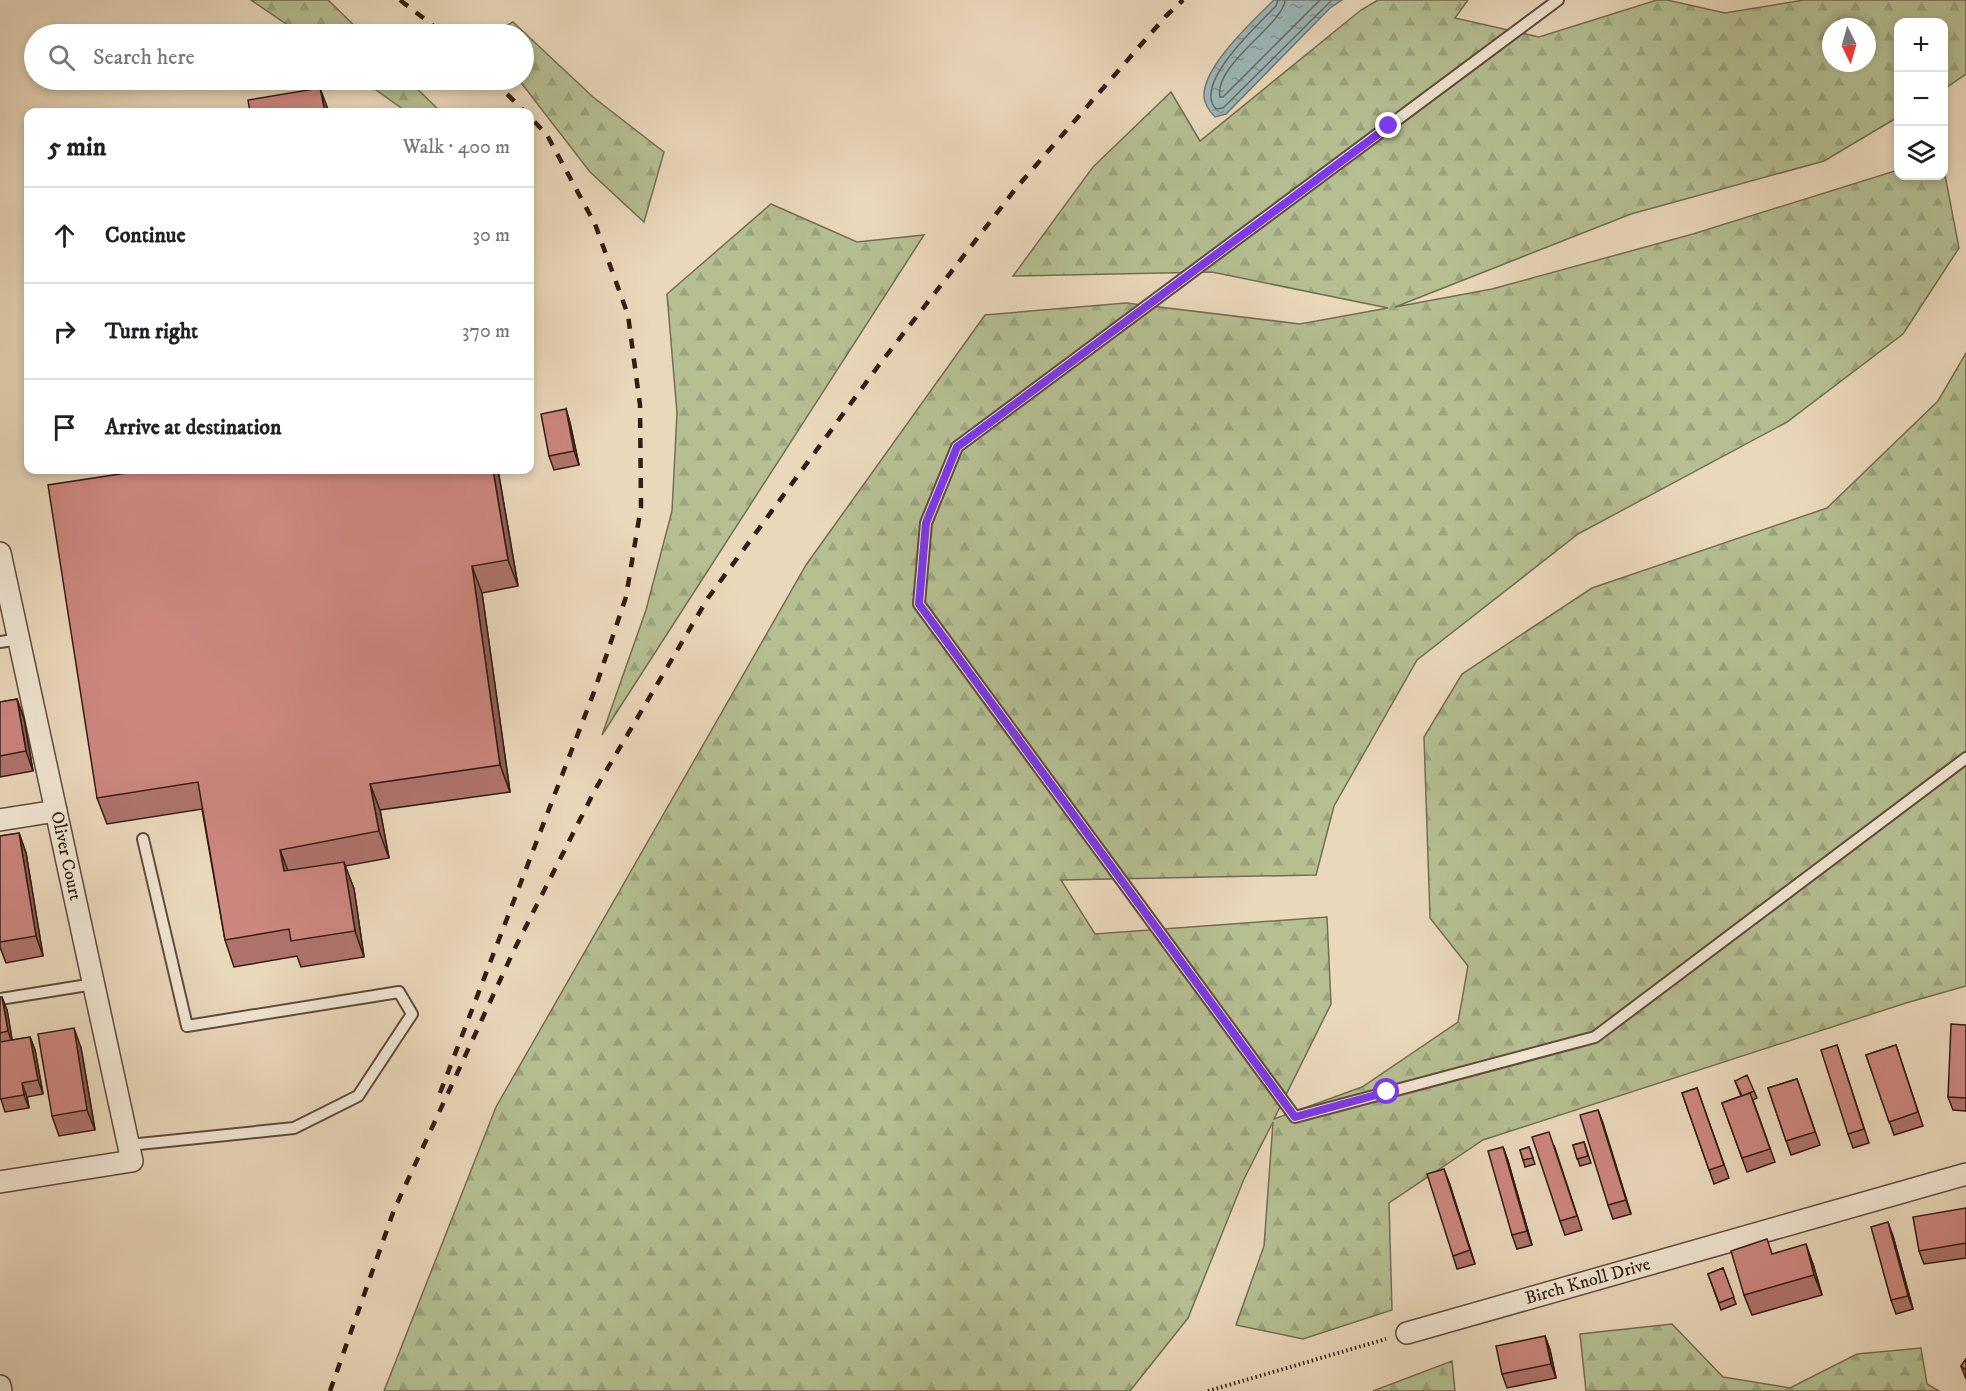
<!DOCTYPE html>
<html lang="en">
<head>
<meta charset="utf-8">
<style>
	body { margin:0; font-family:"IM FELL DW Pica",serif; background:#f6f6f6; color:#202124 }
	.controls { position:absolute; right:18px; top:18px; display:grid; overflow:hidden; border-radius:12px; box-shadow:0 3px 9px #0003 }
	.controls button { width:54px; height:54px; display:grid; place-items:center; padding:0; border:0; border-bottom:2px solid #e0e0e0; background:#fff; color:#202124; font:30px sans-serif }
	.compass { position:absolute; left:1822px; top:18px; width:54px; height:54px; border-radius:50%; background:#fff; box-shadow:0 3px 9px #0003; rotate:175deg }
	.stop { position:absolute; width:18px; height:18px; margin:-14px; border:4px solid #7c3aed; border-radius:50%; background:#fff }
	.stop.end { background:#7c3aed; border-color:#fff; box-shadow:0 2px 6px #0008 }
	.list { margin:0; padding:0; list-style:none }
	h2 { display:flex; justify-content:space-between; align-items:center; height:78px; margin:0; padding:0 24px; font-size:26px }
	h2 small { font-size:20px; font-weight:400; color:#757577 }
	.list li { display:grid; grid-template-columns:39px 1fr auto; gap:18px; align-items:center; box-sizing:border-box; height:96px; padding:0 24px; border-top:2px solid #e0e0e0 }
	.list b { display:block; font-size:22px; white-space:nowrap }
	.list em { font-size:20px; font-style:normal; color:#757577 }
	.icon { flex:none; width:33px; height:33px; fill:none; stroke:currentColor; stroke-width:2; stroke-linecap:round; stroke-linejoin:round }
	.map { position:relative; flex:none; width:1966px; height:1391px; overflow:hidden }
	.search { position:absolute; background:#fff; box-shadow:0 3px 9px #0003; left:24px; top:24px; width:510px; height:66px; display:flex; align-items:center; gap:15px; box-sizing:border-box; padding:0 21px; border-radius:33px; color:#757577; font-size:22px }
	.panel { position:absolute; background:#fff; box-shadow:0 3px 9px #0003; left:24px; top:108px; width:510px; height:366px; border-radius:12px }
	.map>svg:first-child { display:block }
	.forest { fill:url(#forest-firs); stroke:#746e52; stroke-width:1.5; fill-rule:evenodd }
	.water { fill:url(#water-ripples); stroke:#717a77; stroke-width:1.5 }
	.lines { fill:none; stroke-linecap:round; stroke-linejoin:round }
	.shore { stroke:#676a66; stroke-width:1.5 }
	.lane-casing { stroke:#614b3d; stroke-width:14 }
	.street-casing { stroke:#614b3d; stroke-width:24 }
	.path { stroke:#331c13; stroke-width:4; stroke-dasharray:1.5 3; stroke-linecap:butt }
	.lane { stroke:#f1e6d3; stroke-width:10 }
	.street { stroke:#f1e6d3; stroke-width:21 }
	.rail { stroke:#331c13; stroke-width:4.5; stroke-dasharray:10 10; stroke-linecap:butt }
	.wall { fill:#af736c; stroke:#331c13; stroke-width:1.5 }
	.shaded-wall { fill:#8f5e58; stroke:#331c13; stroke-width:1.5 }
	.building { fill:#cc867e; stroke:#331c13; stroke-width:1.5 }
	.route { stroke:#7c3aed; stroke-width:8 }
	.labels { text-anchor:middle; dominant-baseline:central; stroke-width:4.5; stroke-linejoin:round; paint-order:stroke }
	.street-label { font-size:18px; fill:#331c13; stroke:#f1e6d3 }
</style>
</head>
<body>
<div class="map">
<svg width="1966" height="1391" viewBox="0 0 1966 1391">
	<defs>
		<pattern id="forest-firs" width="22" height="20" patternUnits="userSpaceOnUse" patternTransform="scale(1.5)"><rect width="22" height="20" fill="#b5bf92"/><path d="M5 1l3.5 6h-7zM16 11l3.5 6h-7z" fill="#9ca47d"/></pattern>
		<pattern id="water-ripples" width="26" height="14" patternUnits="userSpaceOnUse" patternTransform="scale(1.5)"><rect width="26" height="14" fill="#9bb8b9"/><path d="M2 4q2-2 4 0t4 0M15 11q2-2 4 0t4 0" fill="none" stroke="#7f9595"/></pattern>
	</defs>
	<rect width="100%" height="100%" fill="#ead8bb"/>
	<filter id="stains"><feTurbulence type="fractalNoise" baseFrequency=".00333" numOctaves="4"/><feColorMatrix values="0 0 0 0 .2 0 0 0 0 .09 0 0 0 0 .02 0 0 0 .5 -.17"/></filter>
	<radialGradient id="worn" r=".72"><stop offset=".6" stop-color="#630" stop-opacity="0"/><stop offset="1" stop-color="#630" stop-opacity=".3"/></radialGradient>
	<path class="forest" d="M251,0H328L363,34H301Z
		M1378,0H1468L1455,18L1539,37L1657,0H1667L1725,13L1804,0H1966V74L1944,89V22H1898V117L1824,161L1631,214L1395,307L1492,289L1693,234L1898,170V176H1944V170L1959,248L1903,334L1787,422L1578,534L1417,660L1334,806L1316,875L1061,880L1095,934L1327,917L1331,1004L1274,1119L1362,1087L1458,1022L1468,966L1430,918L1424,737L1462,674L1592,588L1827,508L1938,401L1966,353V986L1906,1003L1483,1140L1389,1203L1392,1310L1303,1339L1236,1325L1264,1246L1273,1122L1244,1179L1188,1318L1130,1391H384L496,1107L806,565L985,315L1126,303L1300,324L1388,308L1212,272L1013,276L1093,167L1171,92L1200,141L1361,10ZM1831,27H1867V63H1831Z
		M513,22L593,97L664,152L644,222L590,172L519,80H524V34H492Z
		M362,80H408L441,112H407Z
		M771,204L857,242L924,235L602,735L646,610L672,511L677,413L667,294Z
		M1672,1324L1723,1377L1790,1388L1857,1354L1921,1348L1927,1384L1939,1391H1586L1580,1334Z
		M1452,1361L1455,1391H1373Z"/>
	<path class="water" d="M1274,0H1342L1330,8L1226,114L1215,117C1209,111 1205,105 1204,97C1202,67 1254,20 1274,0Z"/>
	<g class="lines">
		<path class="shore" d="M1278,0L1276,6C1259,24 1192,84 1216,109L1223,108L1332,0
			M1285,0C1284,24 1213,65 1220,97H1223L1320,0"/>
		<g class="lane-casing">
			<path id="lane" d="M1558,0L957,447L926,523L919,604L1295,1117L1595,1037L1966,758
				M0,642L19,639
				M0,999L94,984
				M129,1145L294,1128L358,1096L412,1014L399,992L187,1026L143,839"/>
		</g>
		<g class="street-casing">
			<g id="street">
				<path id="s1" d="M0,553L132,1161L0,1182"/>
				<path d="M0,820L56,811"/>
				<path id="s2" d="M1407,1333L1966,1174"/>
				<path d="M0,1386L1,1391"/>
			</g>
		</g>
		<path class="path" d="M1208,1391L1386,1339"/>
		<use href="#lane" class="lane"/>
		<use href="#street" class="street"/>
		<path class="rail" d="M400,0L444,34
			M493,80L525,112
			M440,1093L594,692L626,597L641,507L640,405L628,315L595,224L547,135L530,117
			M330,1391L394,1210L514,950L596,788L708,598L879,365L1017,187L1166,16L1183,0"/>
	</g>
	<path class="wall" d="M566,409L570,423L579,465L554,470L549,456Z
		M498,470L518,586L482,593L510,792L380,810L389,858L345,866L354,889L364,957L301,967L297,956L234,967L225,940L202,809L107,824L97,798Z
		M17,699L24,719L33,771L0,777V702Z
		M19,833L26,853L43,956L6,963L0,947V836Z
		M0,997L7,1010L12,1040L30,1037L35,1050L43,1094L27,1097L29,1108L5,1112L0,1096Z
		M1966,1025V1111L1953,1110L1948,1097Z
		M1837,1045L1869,1143L1853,1148L1848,1134Z
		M1896,1045L1923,1126L1894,1135L1866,1055Z
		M81,1048L95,1130L59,1136L52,1116Z
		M1797,1079L1820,1145L1791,1155L1768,1088Z
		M1735,1081L1754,1091L1757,1098L1753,1100L1775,1162L1747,1172L1722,1103L1741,1096Z
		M1697,1088L1729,1178L1714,1184L1682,1093Z
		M1598,1110L1631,1214L1613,1219L1608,1205Z
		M1584,1142L1591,1163L1580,1166L1573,1145Z
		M1554,1145L1582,1230L1565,1235L1560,1221Z
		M1503,1147L1508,1161L1532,1245L1517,1249L1512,1235Z
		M1529,1147L1535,1164L1525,1167L1520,1150Z
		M1449,1182L1475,1264L1457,1269L1453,1256Z
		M1966,1208V1258L1924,1264L1919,1251Z
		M1893,1236L1913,1309L1896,1314L1891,1300Z
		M1772,1254L1813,1264L1822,1295L1752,1315L1744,1295Z
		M1723,1268L1736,1304L1721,1310L1708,1274Z
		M1545,1336L1550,1350L1556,1378L1507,1388L1502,1374Z
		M1966,1359V1379L1961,1366Z"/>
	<path class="shaded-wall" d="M320,88L329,112H325Z
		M566,409L570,423L579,465L574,451Z
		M493,470H498L518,586L508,560Z
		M472,566L482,593L510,792L500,765Z
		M17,699L24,719L33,771L26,751Z
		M370,784L380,810L389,858L379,831Z
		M19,833L26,853L43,956L36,936Z
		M280,850L290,876L284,871Z
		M344,862L354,889L364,957L355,931Z
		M2,997L7,1010L13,1045L8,1031Z
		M74,1028L81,1048L95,1130L87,1110Z
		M30,1037L35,1050L43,1094L38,1080Z
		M22,1083L27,1097L29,1108L24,1095Z
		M1598,1110L1603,1123L1631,1214L1626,1200Z
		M1503,1147L1508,1161L1532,1245L1527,1231Z
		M1444,1169L1449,1182L1475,1264L1470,1250Z
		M1888,1222L1893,1236L1913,1309L1908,1296Z
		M1806,1244L1813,1264L1822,1295L1814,1275Z
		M1545,1336L1550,1350L1556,1378L1551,1364Z"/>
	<path class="building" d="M320,88L325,112H250L248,100Z
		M566,409L574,451L549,456L541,414Z
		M146,470H493L508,560L472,566L500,765L370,784L379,831L280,850L284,871L344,862L355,931L291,941L289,929L225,940L198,782L97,798L48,485Z
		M17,699L26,751L0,756V702Z
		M19,833L36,936L0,942V836Z
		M0,997H2L8,1031L0,1033Z
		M1951,1024L1966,1025V1098L1948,1097Z
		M74,1028L87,1110L52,1116L38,1034Z
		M30,1037L38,1080L22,1083L24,1095L0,1099V1042Z
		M1837,1045L1864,1129L1848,1134L1821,1050Z
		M1896,1045L1918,1112L1889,1122L1866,1055Z
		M1747,1075L1754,1091L1742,1096L1735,1081Z
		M1797,1079L1815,1132L1786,1141L1768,1088Z
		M1697,1088L1724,1165L1709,1170L1682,1093Z
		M1750,1093L1770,1149L1742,1158L1722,1103Z
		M1598,1110L1626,1200L1608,1205L1580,1115Z
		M1549,1132L1577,1216L1560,1221L1532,1137Z
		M1584,1142L1588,1156L1577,1159L1573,1145Z
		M1503,1147L1527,1231L1512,1235L1488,1151Z
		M1529,1147L1533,1158L1523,1160L1520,1150Z
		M1444,1169L1470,1250L1453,1256L1427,1174Z
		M1966,1208V1243L1919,1251L1913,1217Z
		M1888,1222L1908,1296L1891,1300L1871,1227Z
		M1767,1239L1772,1254L1806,1244L1814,1275L1744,1295L1731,1251Z
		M1723,1268L1734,1297L1719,1303L1708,1274Z
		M1545,1336L1551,1364L1502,1374L1496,1346Z
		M1966,1359V1370L1961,1366Z"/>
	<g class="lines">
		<path class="route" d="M1387,1092L1295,1117L919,604L926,523L957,447L1389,126"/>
	</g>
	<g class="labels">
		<g class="street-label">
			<text stroke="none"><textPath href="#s1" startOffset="310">Oliver Court</textPath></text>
			<text stroke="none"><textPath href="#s2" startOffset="188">Birch Knoll Drive</textPath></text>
		</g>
	</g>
	<rect width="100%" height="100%" filter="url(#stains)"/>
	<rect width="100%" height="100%" fill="url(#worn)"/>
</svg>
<div class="controls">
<button>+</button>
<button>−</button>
<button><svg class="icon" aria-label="layers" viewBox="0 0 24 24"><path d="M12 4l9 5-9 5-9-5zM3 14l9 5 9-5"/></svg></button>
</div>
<svg class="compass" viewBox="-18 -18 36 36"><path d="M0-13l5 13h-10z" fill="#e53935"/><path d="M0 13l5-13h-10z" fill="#757577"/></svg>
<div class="stop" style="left:1387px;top:1092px"></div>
<div class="stop end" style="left:1389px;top:126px"></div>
<div class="search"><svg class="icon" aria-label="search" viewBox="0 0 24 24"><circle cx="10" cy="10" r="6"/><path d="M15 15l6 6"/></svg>Search here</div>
<section class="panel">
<h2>5 min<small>Walk · 400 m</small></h2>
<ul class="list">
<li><svg class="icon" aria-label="ahead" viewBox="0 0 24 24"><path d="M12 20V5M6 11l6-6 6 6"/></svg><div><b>Continue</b></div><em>30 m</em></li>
<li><svg class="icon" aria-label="right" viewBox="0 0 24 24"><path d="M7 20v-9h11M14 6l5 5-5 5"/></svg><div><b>Turn right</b></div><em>370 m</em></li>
<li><svg class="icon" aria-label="arrive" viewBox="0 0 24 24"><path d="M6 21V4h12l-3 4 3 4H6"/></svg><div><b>Arrive at destination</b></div></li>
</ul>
</section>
</div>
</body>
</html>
